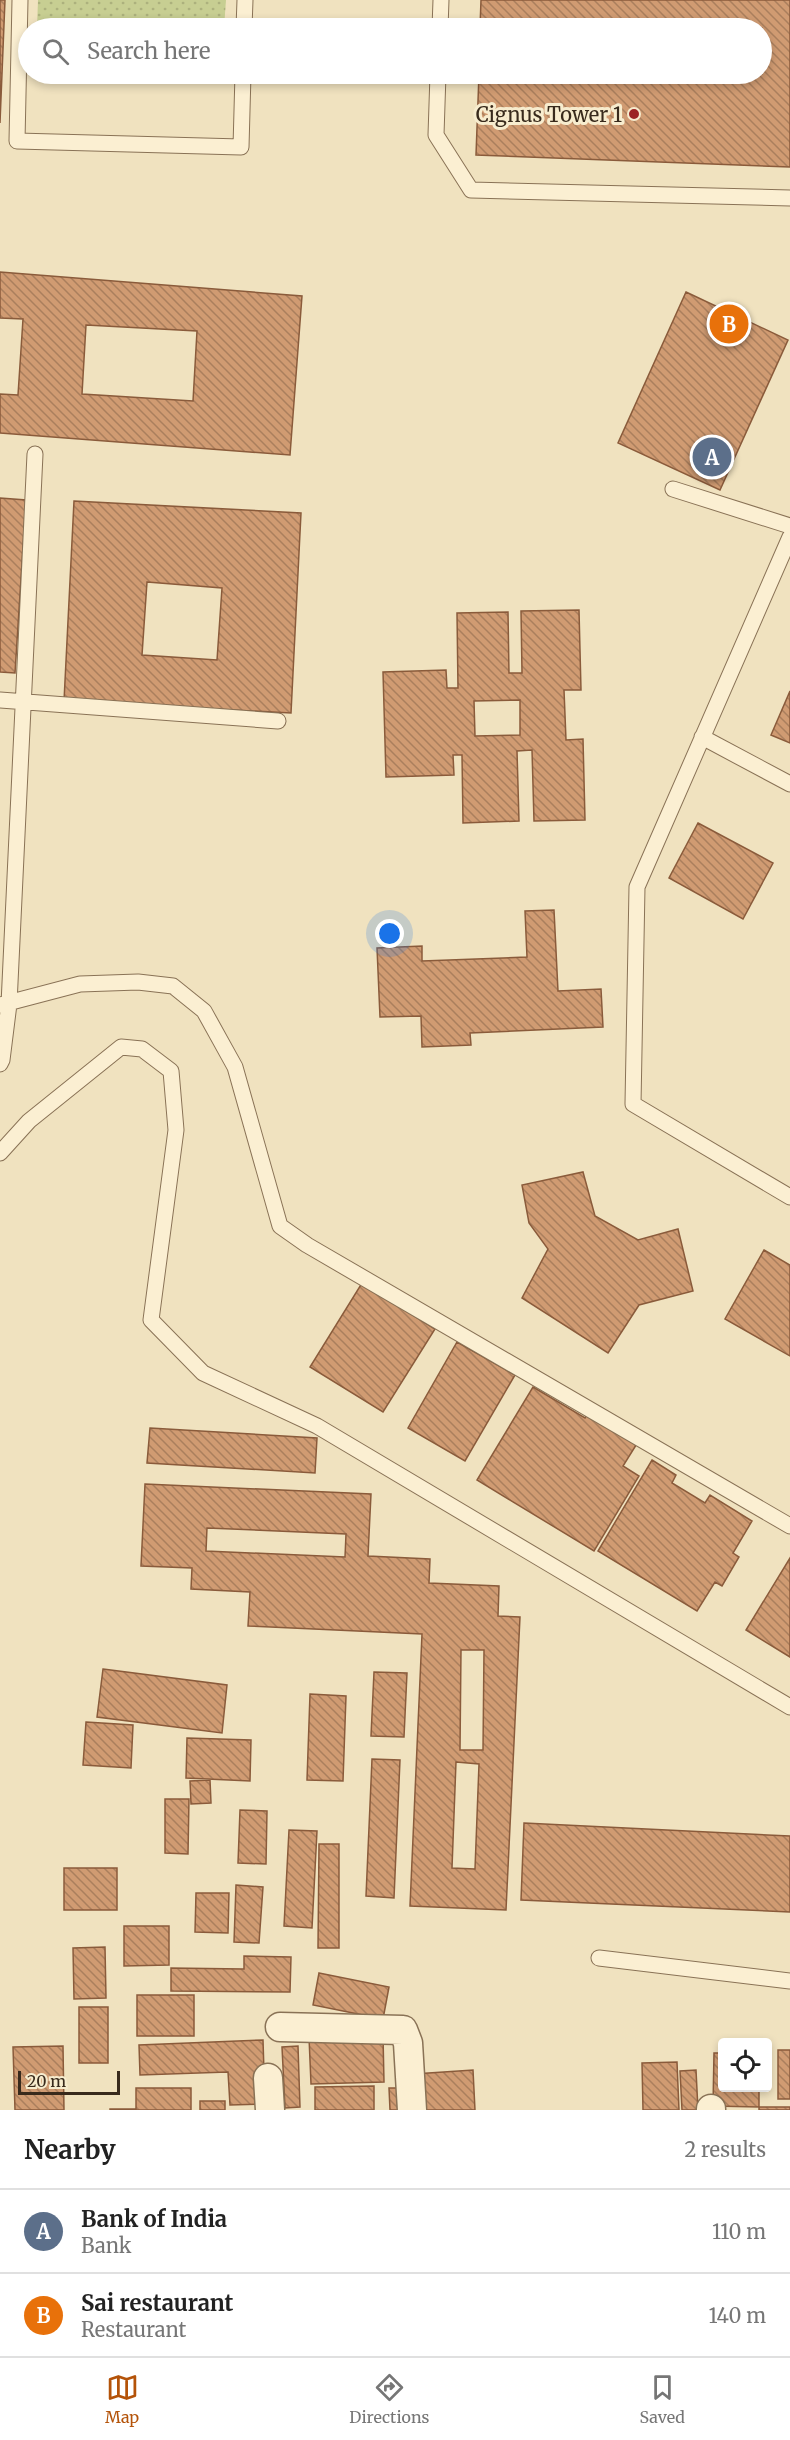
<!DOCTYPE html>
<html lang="en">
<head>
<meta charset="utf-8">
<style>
	body { margin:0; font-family:Merriweather,serif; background:#f6f6f6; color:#222 }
	.controls { position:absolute; right:18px; bottom:18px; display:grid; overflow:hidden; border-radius:6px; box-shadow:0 3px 9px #0003 }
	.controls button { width:54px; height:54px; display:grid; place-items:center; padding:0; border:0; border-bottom:2px solid #e0e0e0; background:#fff; color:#222; font:30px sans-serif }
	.scale { position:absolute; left:18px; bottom:15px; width:102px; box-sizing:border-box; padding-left:6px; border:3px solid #382a1c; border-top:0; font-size:16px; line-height:21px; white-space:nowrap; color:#382a1c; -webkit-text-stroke:4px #f7ecce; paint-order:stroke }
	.you { position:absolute; left:390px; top:934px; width:21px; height:21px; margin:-15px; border:4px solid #fff; border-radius:50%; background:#1a73e8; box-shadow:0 0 0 9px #1a73e833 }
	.badge { display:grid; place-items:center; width:39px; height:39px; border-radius:50%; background:#b45309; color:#fff; font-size:20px; font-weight:700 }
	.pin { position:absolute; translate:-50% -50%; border:3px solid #fff; box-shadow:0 2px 6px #0006 }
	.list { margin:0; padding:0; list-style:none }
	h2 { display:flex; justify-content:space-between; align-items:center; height:78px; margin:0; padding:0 24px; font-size:26px }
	h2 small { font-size:20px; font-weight:400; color:#767676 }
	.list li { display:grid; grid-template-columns:39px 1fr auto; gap:18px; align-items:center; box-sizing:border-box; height:84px; padding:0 24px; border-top:2px solid #e0e0e0 }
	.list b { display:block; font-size:22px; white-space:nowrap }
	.list p { margin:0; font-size:20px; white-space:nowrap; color:#767676 }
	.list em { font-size:20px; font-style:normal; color:#767676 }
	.icon { flex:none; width:33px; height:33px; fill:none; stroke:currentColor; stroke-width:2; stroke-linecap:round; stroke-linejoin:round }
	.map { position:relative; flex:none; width:790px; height:2110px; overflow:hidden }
	.search { position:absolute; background:#fff; box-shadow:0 3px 9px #0003; left:18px; right:18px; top:18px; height:66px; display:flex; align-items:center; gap:15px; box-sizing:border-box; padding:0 21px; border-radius:33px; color:#767676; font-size:22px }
	.sheet { height:246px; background:#fff }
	nav { display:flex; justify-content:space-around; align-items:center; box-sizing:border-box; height:84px; border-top:2px solid #e0e0e0; background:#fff; font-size:16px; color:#767676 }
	nav a { display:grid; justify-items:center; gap:3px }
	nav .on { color:#b45309 }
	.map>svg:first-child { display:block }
	.grass { fill:url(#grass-dots) }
	.building { fill:url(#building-back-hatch); stroke:#8a5b3b; stroke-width:1.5; fill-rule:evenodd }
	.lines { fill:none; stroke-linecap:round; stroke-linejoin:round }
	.lane-casing { stroke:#897256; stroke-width:17 }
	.street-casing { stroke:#897256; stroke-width:31 }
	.lane { stroke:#fbefd2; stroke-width:15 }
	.street { stroke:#fbefd2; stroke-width:28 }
	.poi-dot { fill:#9c2423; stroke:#f7ecce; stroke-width:2 }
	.labels { text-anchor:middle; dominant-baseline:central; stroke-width:6; stroke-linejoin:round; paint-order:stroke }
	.poi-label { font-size:20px; fill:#382a1c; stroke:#f7ecce; text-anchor:end }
</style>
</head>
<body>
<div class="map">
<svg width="790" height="2110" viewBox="0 0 790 2110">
	<defs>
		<pattern id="grass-dots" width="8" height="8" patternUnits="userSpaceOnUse" patternTransform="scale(1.5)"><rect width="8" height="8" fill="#c7ce92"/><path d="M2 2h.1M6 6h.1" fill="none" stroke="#acb17d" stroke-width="1.8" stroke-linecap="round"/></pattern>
		<pattern id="building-back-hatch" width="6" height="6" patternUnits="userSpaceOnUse" patternTransform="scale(1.5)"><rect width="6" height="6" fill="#d09b72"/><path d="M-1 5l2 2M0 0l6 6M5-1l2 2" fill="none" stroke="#aa7f5d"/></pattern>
	</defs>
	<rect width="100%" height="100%" fill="#f0e2bf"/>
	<path class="grass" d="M38,0H226L224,28H37Z"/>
	<path class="building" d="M0,0H5L0,123Z
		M481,0H790V167L476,155L479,74H762V28H480Z
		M0,272L302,296L290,455L0,433V394L18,395L23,319L0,318ZM86,325L197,331L193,401L82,394Z
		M686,292L788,340L720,490L618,443Z
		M0,498L26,500L15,673L0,672Z
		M74,501L301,513L291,713L64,701ZM147,582L222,588L217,660L142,655Z
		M579,610L581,690H564L566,740L583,739L585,820L534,821L532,750L517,751L519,821L463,823L462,755H453L454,775L386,777L383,672L446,670L447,688H458L457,613L508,612L509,673H522L521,611ZM520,700V735L475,736L474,701Z
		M790,691V743L771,735Z
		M698,823L773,863L743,919L669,878Z
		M554,910L558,991L601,989L603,1027L470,1033L471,1045L422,1047L421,1016L380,1017L377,948L422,946V961L527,957L525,911Z
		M583,1172L595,1216L638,1240L678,1229L693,1291L639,1305L608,1353L522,1298L548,1249L529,1223L522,1185Z
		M764,1250L790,1265V1356L725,1319Z
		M362,1283L435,1329L383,1412L310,1367Z
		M457,1342L515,1375L465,1461L408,1428Z
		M533,1387L585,1418L588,1412L638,1442L623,1466L639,1476L594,1551L477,1480Z
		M150,1428L317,1438L315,1473L147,1463Z
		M652,1460L676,1475L672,1483L705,1503L710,1495L752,1521L733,1553L739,1557L722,1586L715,1582L697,1611L598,1551Z
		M145,1484L371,1494L368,1556L430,1559L429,1583L499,1586L498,1616L520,1617L506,1910L410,1906L422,1634L248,1626L250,1592L191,1589L192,1568L141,1566ZM207,1528L346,1534L345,1557L206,1551ZM461,1650H484L483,1750H460ZM456,1762L479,1764L475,1869L452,1868Z
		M790,1558V1657L746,1630Z
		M103,1669L227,1685L222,1733L97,1717Z
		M374,1672L407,1673L404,1737L371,1736Z
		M310,1694L346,1696L343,1781L307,1780Z
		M86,1722L133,1725L131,1768L83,1765Z
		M187,1738L251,1740L250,1781L186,1778Z
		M372,1759L400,1760L394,1898L366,1896Z
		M210,1780L211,1803L191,1804L190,1781Z
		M165,1799H189L188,1854L165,1853Z
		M240,1810L267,1811L266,1864L238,1863Z
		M524,1823L790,1836V1912L521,1900Z
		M289,1830L317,1831L312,1928L284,1926Z
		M319,1844H339V1948H318Z
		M64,1868H117V1910H64Z
		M236,1885L263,1887L259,1943L234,1942Z
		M196,1893H229L228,1933L195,1932Z
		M124,1926H169V1965L124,1966Z
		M105,1947L106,1998L74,1999L73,1948Z
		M244,1956L291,1957L290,1992L171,1991V1968L244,1969Z
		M319,1973L389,1987L383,2019L313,2005Z
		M137,1995H194V2036H137Z
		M79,2007H108V2063H79Z
		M383,2036L384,2082L311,2084L309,2037Z
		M263,2040L265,2104L230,2105L228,2072L140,2075L139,2045Z
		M63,2046L64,2110H15L13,2047Z
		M298,2046L300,2107L285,2108L282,2047Z
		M778,2050H790V2099H778Z
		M714,2053H722V2088H759V2107L713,2106Z
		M677,2062L679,2110H643L642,2063Z
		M473,2070L475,2110H416L414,2074Z
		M696,2070L698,2110H682L680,2071Z
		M374,2086V2110H315V2087Z
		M136,2088H191V2110H136Z
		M389,2088H404V2110H390Z
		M200,2101H225V2110H200Z
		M759,2107H790V2110H759Z
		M110,2109H136V2110H110Z"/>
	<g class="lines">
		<g class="lane-casing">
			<path id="lane" d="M20,0L17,141L241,147L243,74
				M244,28L245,0
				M440,28L441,0
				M438,74L436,135L471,190L790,198
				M673,489L790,526
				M790,537L637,887L633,1104L790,1197
				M0,700L278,721
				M702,737L790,784
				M0,1005L80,984L138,982L173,986L204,1011L235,1067L280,1226L307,1245L790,1526
				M0,1064L2,1060L9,1004L35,454
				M0,1153L29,1121L121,1047L142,1049L171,1071L176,1130L151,1320L203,1373L317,1426L790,1707
				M599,1958L790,1981"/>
		</g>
		<g class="street-casing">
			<path id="street" d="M280,2027L403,2030L408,2043L412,2110
				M268,2078L270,2110
				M711,2109V2110"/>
		</g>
		<use href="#lane" class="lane"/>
		<use href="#street" class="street"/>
	</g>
	<circle class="poi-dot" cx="634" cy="114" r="6"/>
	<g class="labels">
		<g class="poi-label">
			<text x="622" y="114">Cignus Tower 1</text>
		</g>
	</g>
</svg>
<div class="controls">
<button><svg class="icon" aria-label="locate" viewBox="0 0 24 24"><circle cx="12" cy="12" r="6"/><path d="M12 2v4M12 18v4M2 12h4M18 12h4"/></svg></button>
</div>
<div class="scale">20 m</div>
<div class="you"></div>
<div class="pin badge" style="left:712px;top:457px;background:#5c6f8a">A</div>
<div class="pin badge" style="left:729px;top:324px;background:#e8710a">B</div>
<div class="search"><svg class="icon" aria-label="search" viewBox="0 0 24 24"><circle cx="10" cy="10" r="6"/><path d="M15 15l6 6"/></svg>Search here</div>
</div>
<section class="sheet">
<h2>Nearby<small>2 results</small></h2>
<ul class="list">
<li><span class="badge" style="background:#5c6f8a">A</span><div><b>Bank of India</b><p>Bank</p></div><em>110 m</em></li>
<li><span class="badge" style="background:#e8710a">B</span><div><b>Sai restaurant</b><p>Restaurant</p></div><em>140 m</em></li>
</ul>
</section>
<nav>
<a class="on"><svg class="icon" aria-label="map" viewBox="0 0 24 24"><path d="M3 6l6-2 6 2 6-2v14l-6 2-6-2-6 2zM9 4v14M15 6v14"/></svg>Map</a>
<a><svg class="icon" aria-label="directions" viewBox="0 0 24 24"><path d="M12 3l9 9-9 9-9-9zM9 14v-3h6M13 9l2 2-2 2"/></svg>Directions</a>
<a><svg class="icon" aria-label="saved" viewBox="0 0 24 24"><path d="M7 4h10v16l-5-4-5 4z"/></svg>Saved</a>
</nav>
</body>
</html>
